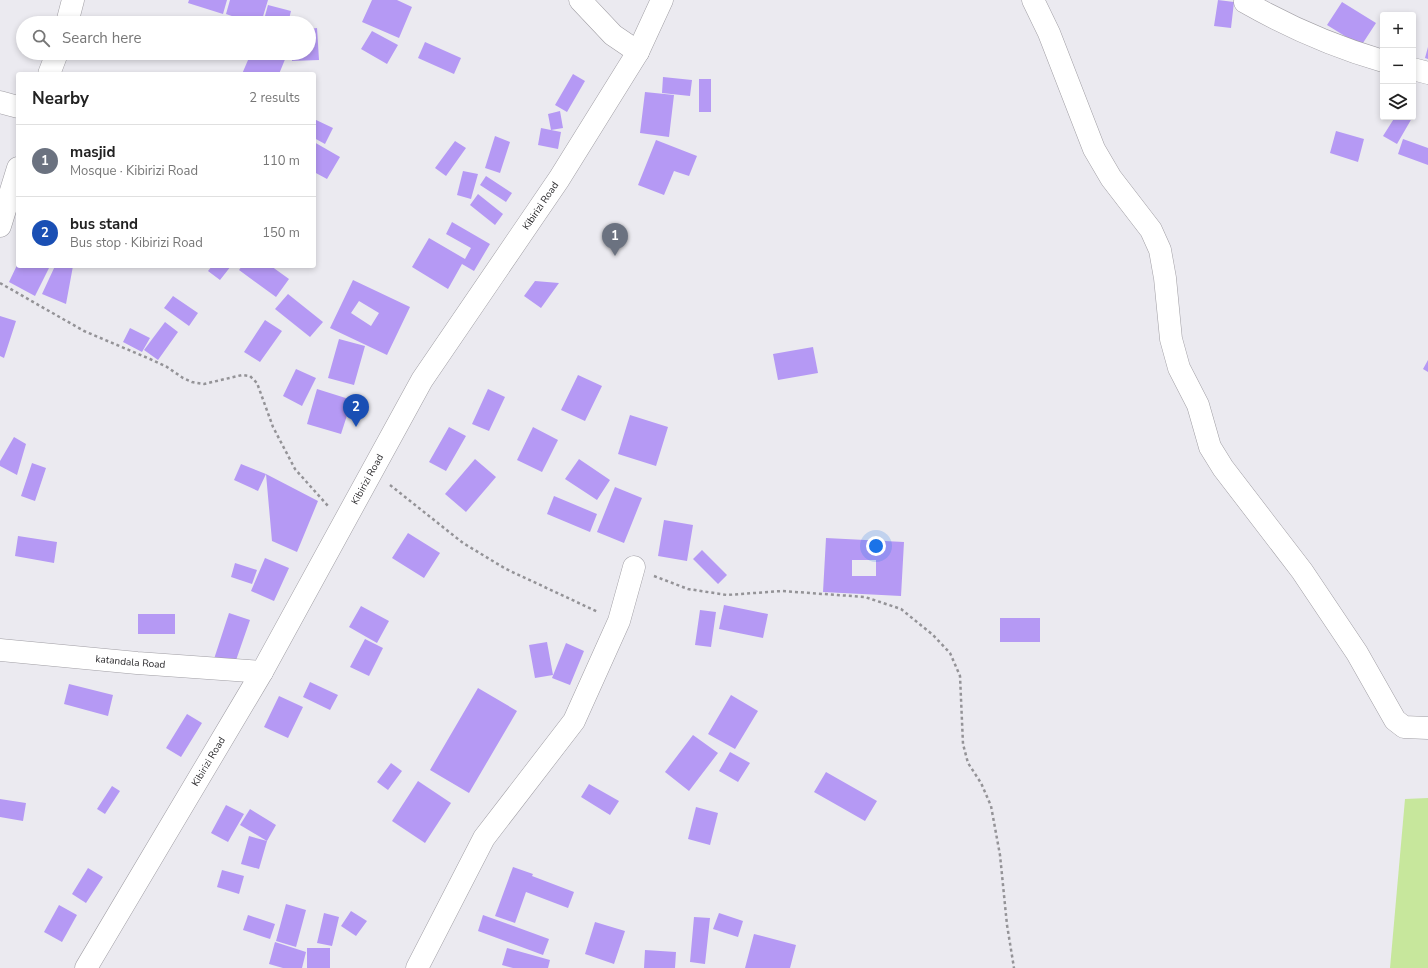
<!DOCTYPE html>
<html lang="en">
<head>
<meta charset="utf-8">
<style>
	body { margin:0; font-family:"Nunito Sans",sans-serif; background:#f6f6f6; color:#222 }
	.controls { position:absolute; right:12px; top:12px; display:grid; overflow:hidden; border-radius:4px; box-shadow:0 2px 6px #0003 }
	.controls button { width:36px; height:36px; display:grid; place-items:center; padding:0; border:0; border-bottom:1px solid #e0e0e0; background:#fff; color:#222; font:20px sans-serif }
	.you { position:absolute; left:876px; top:546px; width:14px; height:14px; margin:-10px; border:3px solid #fff; border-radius:50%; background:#1a73e8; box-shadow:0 0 0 6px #1a73e833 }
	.badge { display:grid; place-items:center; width:26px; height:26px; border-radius:50%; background:#a16826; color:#fff; font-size:13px; font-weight:700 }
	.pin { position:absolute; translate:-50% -33px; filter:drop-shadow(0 1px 2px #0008) }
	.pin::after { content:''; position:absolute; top:21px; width:14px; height:12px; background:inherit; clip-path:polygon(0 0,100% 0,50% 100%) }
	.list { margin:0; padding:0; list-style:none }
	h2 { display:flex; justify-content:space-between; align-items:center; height:52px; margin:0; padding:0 16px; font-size:17px }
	h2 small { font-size:13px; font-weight:400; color:#767676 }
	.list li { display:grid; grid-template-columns:26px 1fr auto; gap:12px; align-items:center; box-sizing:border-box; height:72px; padding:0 16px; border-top:1px solid #e0e0e0 }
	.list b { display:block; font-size:15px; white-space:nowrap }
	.list p { margin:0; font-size:13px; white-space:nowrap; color:#767676 }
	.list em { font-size:13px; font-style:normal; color:#767676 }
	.icon { flex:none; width:22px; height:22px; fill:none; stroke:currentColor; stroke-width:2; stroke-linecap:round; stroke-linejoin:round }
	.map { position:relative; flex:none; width:1428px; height:968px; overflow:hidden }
	.search { position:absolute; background:#fff; box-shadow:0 2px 6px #0003; left:16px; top:16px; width:300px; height:44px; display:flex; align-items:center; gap:10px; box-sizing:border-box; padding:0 14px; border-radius:22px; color:#767676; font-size:15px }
	.panel { position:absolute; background:#fff; box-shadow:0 2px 6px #0003; left:16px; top:72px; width:300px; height:196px; border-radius:4px }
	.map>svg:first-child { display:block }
	.green { fill:#c7e79c }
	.building { fill:#b599f4; fill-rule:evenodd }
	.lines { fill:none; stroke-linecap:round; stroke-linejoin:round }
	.minor-casing { stroke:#a09ea4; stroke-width:23 }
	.tertiary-casing { stroke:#a09ea4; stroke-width:23 }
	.path { stroke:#949397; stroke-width:2.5; stroke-dasharray:3 3; stroke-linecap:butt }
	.minor { stroke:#fff; stroke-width:22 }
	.tertiary { stroke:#fff; stroke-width:22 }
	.labels { text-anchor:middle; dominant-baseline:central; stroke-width:4; stroke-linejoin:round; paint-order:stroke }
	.street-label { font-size:10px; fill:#28272a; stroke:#ebeaf0 }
</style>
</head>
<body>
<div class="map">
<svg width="1428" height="968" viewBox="0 0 1428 968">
	<rect width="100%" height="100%" fill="#ebeaf0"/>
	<path class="green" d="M1428,798V968H1390L1405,799Z"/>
	<path class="building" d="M189,0H227L223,14L188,3Z
		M230,0H268L261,23H252L226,14Z
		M372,0H397L412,7L399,38L362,22Z
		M1218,0L1234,2L1231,28L1214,26Z
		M1342,2L1376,23L1361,46L1327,25Z
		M268,5L291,11L288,23H263Z
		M317,28L319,60L292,61V53H309V29Z
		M372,31L398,45L387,64L361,49Z
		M425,42L461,58L454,74L418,58Z
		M1428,47V59L1425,58Z
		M251,53H276L286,57L279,74H242Z
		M573,74L585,81L567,112L555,105Z
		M663,77L692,80L690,96L662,93Z
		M699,79H711V112H699Z
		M645,92L674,95L669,137L640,133Z
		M560,111L563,128L551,130L561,132L558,149L538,145L541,128L551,130L548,114Z
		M1395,117H1410L1412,118L1397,144L1383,136Z
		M314,119L333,128L325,144L314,138Z
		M1336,131L1364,139L1358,162L1330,153Z
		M495,136L510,142L500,173L485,168Z
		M1403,139L1428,148V165L1398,154Z
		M656,140L697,156L689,176L674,171L664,195L638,185Z
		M455,141L466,148L446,176L435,168Z
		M314,142L340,157L327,179L314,172Z
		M463,171L478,174L471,199L457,195Z
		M486,176L512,193L506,202L480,185Z
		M478,194L503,214L495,225L470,205Z
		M452,222L490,244L474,271L462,264L448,289L412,267L429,238L465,259L471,248L446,234Z
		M18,263V266H50L35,296L9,282Z
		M55,266H73L66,304L42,294Z
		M212,266H231L220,280L208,271Z
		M242,266H271L289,279L276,297L239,270Z
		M353,280L410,307L387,355L330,328ZM359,301L379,313L371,326L351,313Z
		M535,281L559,283L541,308L524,296Z
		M288,294L323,322L310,337L275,309Z
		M173,296L198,313L189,326L164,308Z
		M0,316L16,321L4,358L0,356Z
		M265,320L282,331L260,362L244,352Z
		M165,322L178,332L158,360L144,350Z
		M130,328L150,338L142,352L123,342Z
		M339,339L365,346L354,385L328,378Z
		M813,347L818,373L778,380L773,354Z
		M1428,360V372L1423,369Z
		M296,369L316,378L302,406L283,396Z
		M578,375L602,386L585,421L561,410Z
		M317,389L352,400L341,434L307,424Z
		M488,389L505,397L489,431L472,424Z
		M630,415L668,427L656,466L618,454Z
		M449,427L466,436L446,471L429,462Z
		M533,427L558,440L542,472L517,460Z
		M14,437L26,444L17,475L0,466V461Z
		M475,459L496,477L466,512L445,494Z
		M579,459L610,480L597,500L565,479Z
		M32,463L46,468L35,501L21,496Z
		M241,464L266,474L258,491L234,480Z
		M266,474L318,501L297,552L272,541Z
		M615,487L642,498L624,543L597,532Z
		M554,496L597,514L590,532L547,514Z
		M664,520L693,525L687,561L658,556Z
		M408,533L440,553L424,578L392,558Z
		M18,536L57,542L54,563L15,556Z
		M826,538L904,542L901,596L823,592ZM852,560H876V576H852Z
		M702,550L727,575L718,584L693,559Z
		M265,558L289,568L274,601L251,591Z
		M235,563L257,570L252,584L231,577Z
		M724,605L768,614L763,638L719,629Z
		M361,606L389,621L377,643L349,627Z
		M700,610L716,612L711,647L695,645Z
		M229,613L250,620L234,666L214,659Z
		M138,614H175V634H138Z
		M1000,618H1040V642H1000Z
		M365,639L383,648L369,676L350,667Z
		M547,642L553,675L535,678L529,645Z
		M566,643L584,651L570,685L552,678Z
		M310,682L338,695L330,710L303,697Z
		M69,684L113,695L108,716L64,704Z
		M478,688L517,711L469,793L430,770Z
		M731,695L758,711L735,749L708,734Z
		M279,696L303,707L288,738L264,727Z
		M187,714L202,723L181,757L166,748Z
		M693,735L718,753L689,791L665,772Z
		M730,752L750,763L738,782L719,771Z
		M391,763L402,771L388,790L377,782Z
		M826,772L877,801L865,821L814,792Z
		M418,781L451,803L425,843L392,821Z
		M589,784L619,801L610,815L581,797Z
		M112,786L120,791L105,814L97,809Z
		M0,799L26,803L23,821L0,817Z
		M226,805L244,814L228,842L211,833Z
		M696,807L718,813L710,845L688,839Z
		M250,809L276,825L267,841L240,825Z
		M249,836L267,841L259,869L241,864Z
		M513,867L533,874L532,876L574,892L568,908L526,892L515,923L495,916Z
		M88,868L103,877L86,903L72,894Z
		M222,870L244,876L239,894L217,887Z
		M286,904L306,910L296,947L276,941Z
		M59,905L77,915L62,942L44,932Z
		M351,911L367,921L356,936L341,926Z
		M324,913L339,917L332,946L317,943Z
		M719,913L743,921L738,937L713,929Z
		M248,915L275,924L270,939L243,930Z
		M483,915L549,939L543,955L478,931Z
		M694,917L710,918L705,964L690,962Z
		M595,922L625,931L614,964L585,954Z
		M754,934L796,945L790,968H745Z
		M275,942L306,952L302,968H283L269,964Z
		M307,948H330V968H307Z
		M507,948L550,960L548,968H513L502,965Z
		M645,950L676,952L675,968H644Z"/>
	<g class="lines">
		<g class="minor-casing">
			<g id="minor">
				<path d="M580,0L613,35L638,52"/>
				<path d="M1033,0L1049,33L1094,149L1111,178L1151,230L1160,250L1165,278L1171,339L1179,368L1198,405L1210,447L1223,468L1302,571L1357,653L1395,720L1404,727L1428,728"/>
				<path d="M1245,2C1289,27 1335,47 1383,61"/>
				<path d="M67,23L73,0"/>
				<path d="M1413,69L1428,73"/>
				<path d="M49,74L57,53"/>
				<path d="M0,102L18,107"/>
				<path d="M0,226L18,168"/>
				<path id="s1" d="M0,650L137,663L262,672"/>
				<path d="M417,968L484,838L574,721L619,621L634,567"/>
			</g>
		</g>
		<g class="tertiary-casing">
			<g id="tertiary">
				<path id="s2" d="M86,968L262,672L422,380L559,179L638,52L662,0"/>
			</g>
		</g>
		<path class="path" d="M0,283L84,331L150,359L167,367L183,378L192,382L204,384L242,375L250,376L257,383L273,427L295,469L328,506
			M390,485L463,543L506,569L598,612
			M654,576L688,589L727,595L782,591L865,597L901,609L933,635L950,653L960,676L963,744L968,763L981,783L991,806L1000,855L1007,925L1014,968"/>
		<use href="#minor" class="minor"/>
		<use href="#tertiary" class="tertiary"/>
	</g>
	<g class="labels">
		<g class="street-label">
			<text stroke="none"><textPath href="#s2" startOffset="888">Kibirizi Road</textPath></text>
			<text stroke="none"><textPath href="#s2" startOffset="564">Kibirizi Road</textPath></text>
			<text stroke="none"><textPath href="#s1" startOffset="131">katandala Road</textPath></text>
			<text stroke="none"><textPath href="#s2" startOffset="240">Kibirizi Road</textPath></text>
		</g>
	</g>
</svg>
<div class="controls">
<button>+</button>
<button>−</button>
<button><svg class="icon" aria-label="layers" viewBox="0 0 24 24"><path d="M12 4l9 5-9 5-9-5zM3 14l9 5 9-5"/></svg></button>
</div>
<div class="you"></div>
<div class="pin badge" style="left:615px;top:256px;background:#6b7280">1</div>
<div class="pin badge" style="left:356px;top:427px;background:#1a4fb4">2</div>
<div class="search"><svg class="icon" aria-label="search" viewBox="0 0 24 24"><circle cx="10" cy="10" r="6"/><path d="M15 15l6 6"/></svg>Search here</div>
<section class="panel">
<h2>Nearby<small>2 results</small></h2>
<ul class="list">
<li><span class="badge" style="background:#6b7280">1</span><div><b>masjid</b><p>Mosque · Kibirizi Road</p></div><em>110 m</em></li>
<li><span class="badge" style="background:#1a4fb4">2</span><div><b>bus stand</b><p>Bus stop · Kibirizi Road</p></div><em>150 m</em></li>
</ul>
</section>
</div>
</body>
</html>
